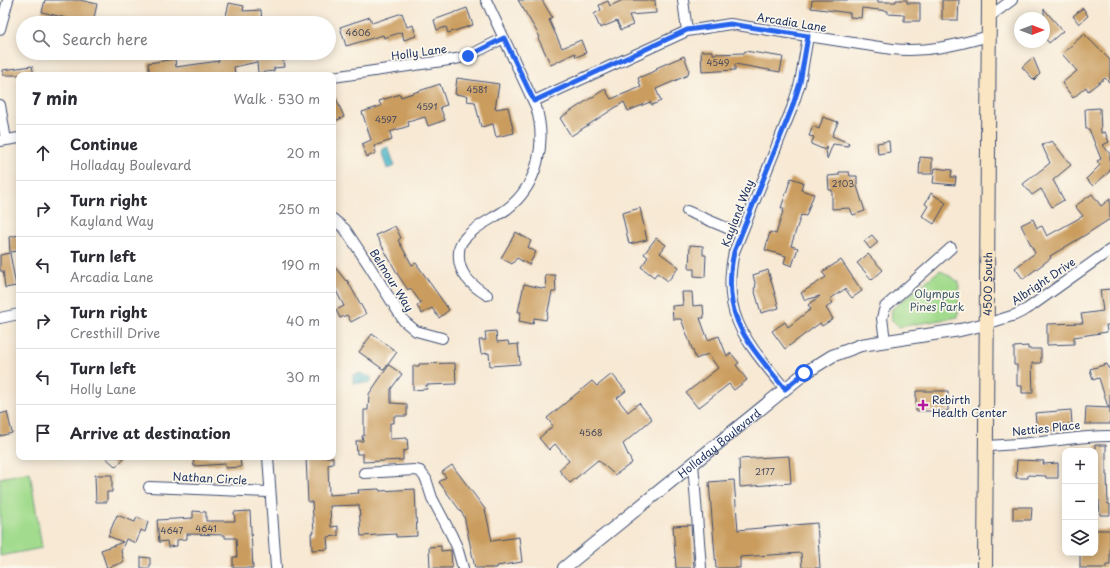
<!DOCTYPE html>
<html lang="en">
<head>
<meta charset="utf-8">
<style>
	body { margin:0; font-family:"Playpen Sans",sans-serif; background:#f2f2f3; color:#2b2b33 }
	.controls { position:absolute; right:12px; bottom:12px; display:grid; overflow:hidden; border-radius:8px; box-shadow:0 2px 10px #0003 }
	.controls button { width:36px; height:36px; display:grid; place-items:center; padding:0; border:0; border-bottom:1px solid #e1e1e2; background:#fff; color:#2b2b33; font:20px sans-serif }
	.compass { position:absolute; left:1014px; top:12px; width:36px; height:36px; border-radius:50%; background:#fff; box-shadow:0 2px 10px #0003; rotate:90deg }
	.stop { position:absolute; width:12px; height:12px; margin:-9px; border:3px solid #2563eb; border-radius:50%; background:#fff }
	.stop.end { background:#2563eb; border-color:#fff; box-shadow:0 1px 4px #0008 }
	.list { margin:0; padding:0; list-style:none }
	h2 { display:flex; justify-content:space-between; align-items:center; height:52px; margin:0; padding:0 16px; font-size:17px }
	h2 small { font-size:13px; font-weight:400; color:#7c7c81 }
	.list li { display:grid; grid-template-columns:26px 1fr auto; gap:12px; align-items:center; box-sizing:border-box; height:56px; padding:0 16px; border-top:1px solid #e1e1e2 }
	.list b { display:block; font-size:15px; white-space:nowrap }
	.list p { margin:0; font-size:13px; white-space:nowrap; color:#7c7c81 }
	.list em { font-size:13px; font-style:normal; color:#7c7c81 }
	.icon { flex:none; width:22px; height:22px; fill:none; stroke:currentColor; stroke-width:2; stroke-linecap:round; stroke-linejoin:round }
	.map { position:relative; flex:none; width:1110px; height:568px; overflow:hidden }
	.search { position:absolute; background:#fff; box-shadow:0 2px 10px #0003; left:16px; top:16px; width:320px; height:44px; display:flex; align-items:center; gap:10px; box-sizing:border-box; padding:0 14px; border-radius:22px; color:#7c7c81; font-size:15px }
	.panel { position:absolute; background:#fff; box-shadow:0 2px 10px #0003; left:16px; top:72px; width:320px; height:388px; border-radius:8px }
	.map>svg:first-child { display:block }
	.green { fill:#a2db8d; stroke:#5e8576 }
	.water { fill:#49b5c6; stroke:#327292 }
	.building { fill:#ca9d5f }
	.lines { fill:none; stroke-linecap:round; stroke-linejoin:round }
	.minor-casing { stroke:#3c4b70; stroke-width:12 }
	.tertiary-casing { stroke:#3c4b70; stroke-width:14 }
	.secondary-casing { stroke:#3c4b70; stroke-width:16 }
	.minor { stroke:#fff; stroke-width:10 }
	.tertiary { stroke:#fff; stroke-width:12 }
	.secondary { stroke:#fbe6c4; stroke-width:14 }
	.route { stroke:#2563eb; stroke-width:5 }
	.poi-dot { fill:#b5179e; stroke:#fbf7ec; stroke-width:1.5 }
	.labels { text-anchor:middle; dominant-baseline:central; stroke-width:3.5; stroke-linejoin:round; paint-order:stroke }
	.number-label { font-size:9px; fill:#474a5e }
	.street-label { font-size:11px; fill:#1b2f5e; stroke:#fbf7ec }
	.park-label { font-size:11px; fill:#3d5a6a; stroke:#fbf7ec }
	.poi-label { font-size:11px; fill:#1b2f5e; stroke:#fbf7ec; text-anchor:start }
</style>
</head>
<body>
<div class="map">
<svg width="1110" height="568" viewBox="0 0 1110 568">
	<rect width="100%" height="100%" fill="#fbf7ec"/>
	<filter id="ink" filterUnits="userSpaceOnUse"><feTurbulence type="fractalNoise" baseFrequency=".025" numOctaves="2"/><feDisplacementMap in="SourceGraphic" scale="8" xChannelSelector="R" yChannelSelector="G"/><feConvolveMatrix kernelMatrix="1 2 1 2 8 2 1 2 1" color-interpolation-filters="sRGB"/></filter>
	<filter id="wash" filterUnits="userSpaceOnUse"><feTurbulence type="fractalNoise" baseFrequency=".012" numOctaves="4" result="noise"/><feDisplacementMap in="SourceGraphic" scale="16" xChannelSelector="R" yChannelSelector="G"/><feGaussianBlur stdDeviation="0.9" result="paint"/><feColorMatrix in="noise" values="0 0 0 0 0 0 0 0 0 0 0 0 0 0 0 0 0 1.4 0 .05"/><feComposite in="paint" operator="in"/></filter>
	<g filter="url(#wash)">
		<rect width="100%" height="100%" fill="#f7e9d4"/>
		<path class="green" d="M940,270L959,282L958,317L899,327L891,319L892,309Z
			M30,472L42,548L0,556V478Z"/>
		<path class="water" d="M388,147L395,166L387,169L381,150Z
			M360,373L371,377V383H353V375Z"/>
		<g id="blocks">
			<path class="building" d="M45,0H80L97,4L93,23H86L42,12Z
				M518,0H542L552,17L549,20L562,48L581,40L586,53L576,57L575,53L551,65L538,38L540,37Z
				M623,0H655L656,13L629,15L633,25L621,30L617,21L600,28L594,14L601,10L599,5L608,1L610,6Z
				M812,0H878V2H896V0H907V3H920V21H904V15L888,14V11L862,8L861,18L850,17V13L811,8Z
				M942,0H959L958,20H942Z
				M229,3L244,6L243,11L261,10L262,23H238L225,20Z
				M467,8L473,25L448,33L446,27L437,30L434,20Z
				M1083,8L1088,16L1079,24L1073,16Z
				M1044,9L1063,31L1049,43L1044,37Z
				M402,13L407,27L413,25L416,36L404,40L402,32L384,38L383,35L346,46L340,27L370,17L372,23Z
				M1084,34L1110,60V83L1105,78L1088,91L1086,87L1073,98L1062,83L1077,71L1062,54Z
				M701,51H713V54L744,53L745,51L783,57L780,72L735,64V70L702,72Z
				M217,53H246L247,54L260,53H304V55L283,61L284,67L274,68V71L258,73L257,62L234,67L235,75H150L148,63L175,59L176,67L219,61Z
				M684,56L689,69L688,75L656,89L661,101L652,105L650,102L628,111L624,102L571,136L560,118L605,89L611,99L641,87L638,78L657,70L656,68Z
				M1033,57L1040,74L1034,80L1022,67Z
				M32,66L34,75H3V70Z
				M457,78L499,84L495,109L508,107L514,133L496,137L493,124L481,127L475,102L467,101L468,96L455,94Z
				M440,84L447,105L440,107L445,120L428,126L425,117L408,122L409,126L390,132L392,140L374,146L376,153L367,157L362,144L371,140L362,112L381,106L379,101L400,94L401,97Z
				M333,91L344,117L333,122Z
				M1100,108L1101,133L1105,132L1109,142L1103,145L1110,154V171L1093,186L1086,179L1100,165L1097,161L1101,159L1089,129H1086L1085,109Z
				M823,117L838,122L832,136L849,143L848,146L833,144L827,159L826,147L825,150L811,144L814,137L809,136L813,126L819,129Z
				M889,141L890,152L878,154L877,143Z
				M1052,141L1071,165L1053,180L1064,200L1052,207L1041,189L1032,195L1023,184L1050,163L1042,145Z
				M920,157L932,158V174H919Z
				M935,168L952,170L951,177H956L955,185L933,183Z
				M839,172H849L850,176H857V186L865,211L853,215L850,208L832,209V190H829L828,176L839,175Z
				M791,178L803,182L801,190L814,194L806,216L801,215L791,246L798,248L792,266L784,263L786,256L765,250L770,232L776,234L784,208H781Z
				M931,193L946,203L934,224L922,216L928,206L925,204Z
				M1092,194L1101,206L1110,199V219L1082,237L1050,256L1051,258L1023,279L1015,268L1035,253L1021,225L1033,219L1037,228L1042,226L1047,236L1083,216L1075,206Z
				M640,208L647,240L629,244L622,213Z
				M395,226L401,238L398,240L412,265L416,263L449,310L439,318L432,308L422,314L417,306L421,303L410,288L408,290L398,275L376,235Z
				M516,232L531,241L528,247L536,252L529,265L517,258L512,264L501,258Z
				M19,235V251L10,252L9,237Z
				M872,235L878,242L870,249L864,241Z
				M656,238L666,245L660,253L679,267L668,281L657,273L654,277L641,267L648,257L644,254Z
				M690,245L703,246V255H706L705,277L694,276V269H689Z
				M10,253L16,286L5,288L3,271H0V255Z
				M868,254L883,270L872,280L857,263Z
				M841,260L862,291L852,298L845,289L830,299L833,303L826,308L833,319L822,326L820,323L785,349L772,331L785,322L788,327L811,309L808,305L820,296L805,300L801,293L826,277L822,272Z
				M333,265L346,281L347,280L366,314L351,322L347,315L340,318L336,310L344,306L333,285Z
				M768,270L779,308L761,313L754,288L756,287L753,275Z
				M545,275H555L556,292H552L546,320L534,318L533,324L519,321L521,312H518L524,284L546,289Z
				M1110,289V325H1106L1107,332L1074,337V344L1047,345V324L1083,323L1081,314L1103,311L1100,290Z
				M682,292H692L693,306L703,305L704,318H700L708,340L719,336L727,356L731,353L739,363L736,365L747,380L734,390L729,384L698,408L686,393L718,368L708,354L696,359L681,319H673L672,306L683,305Z
				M496,331L497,342L508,341L509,345L518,344L520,364L490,366L489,353L481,354L479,340H486L485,332Z
				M372,334L397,352L384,370L359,352Z
				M1028,346V349H1041V363H1032L1033,393H1022V386H1017V365H1014V347Z
				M455,363L456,384L426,385L427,389L413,390V366H419V364Z
				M1107,364L1108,368H1110V407H1108L1099,378L1093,380L1090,369Z
				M389,365L402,374L391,389V403L407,404V416H394V423H390V439L407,438L408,450L403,451V460L363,462V454H357L356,441H363L362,436H364V410H368L369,394Z
				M612,374L626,391L617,398L628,412L639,403L652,419L623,444L632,463L615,475L598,460L570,483L559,470L569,461L555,444L549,450L539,438L553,426L547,418L592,381L597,386Z
				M916,391H948V411H916Z
				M1086,407L1110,408V424H1085Z
				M1071,410L1072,424L1057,425V430L1037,432L1035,413Z
				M7,412L12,433L0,436V414Z
				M1095,445H1106V475H1107L1108,504H1110V515H1100L1099,500H1095Z
				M789,456L791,483L740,487L739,459Z
				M105,457H125L116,467Z
				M193,457H240L241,467L225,468V464L194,466Z
				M306,457H333V464L328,465L329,495L359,493L358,490L379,489L380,491L415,489L417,536L396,537V534L361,536L359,505L330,506L331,527L338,526V536L327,537L328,549L312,550L311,533H314L312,502H308Z
				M1017,460L1044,461L1043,464L1058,463V478H1046V476L1028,475V478H1016Z
				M452,465L485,509L492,541L519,537L522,562L497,566V568H475L464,516L439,482L446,477L442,472Z
				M95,475H112V492H107V502H96Z
				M734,480L738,530L817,523L820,568H802L801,553L740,557V568H716L709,482Z
				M1013,507H1032L1031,520H1013Z
				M193,511L206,512V521H235L234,512L250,511L253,568H233V557H237L236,538H225V535L187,534V539L177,540V546L168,547L167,541L159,542L157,520L193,518Z
				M117,515L135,522L137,517L148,522L145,532L141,530L136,543L126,539L121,551L124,562L107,568L101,550L123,542L108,536Z
				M691,525L694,568H676L673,526Z
				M1095,530H1110V565H1106V568H1080V553H1095Z
				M441,546V551L451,550L452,568H430L429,547Z
				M141,557L150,558V568H141Z"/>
		</g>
	</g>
	<g filter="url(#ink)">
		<use href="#blocks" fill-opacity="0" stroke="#3c4b70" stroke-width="1"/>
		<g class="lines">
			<g class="minor-casing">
				<path id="minor" d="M486,0L536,107C547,143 538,185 507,209C493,219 476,225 465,238C461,242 459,247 459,252C457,273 471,285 487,295
					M683,0L687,31
					M989,17L1012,0
					M0,29L8,0
					M333,77L456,59L468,56L504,38
					M534,101L687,31L730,24L892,49C925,53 957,45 989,36
					M0,105L6,140
					M0,141L19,138
					M687,211L741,234
					M333,219L345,229L370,267L404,321L416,331L442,338
					M0,318L19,314
					M986,324L1015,315L1027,309L1110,250
					M885,341L882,318L885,307L951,248
					M785,389C747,342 720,316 734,252L792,108L800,83L808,36
					M985,447C1000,444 1014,445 1029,443C1056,441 1082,436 1110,436
					M268,457L276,568
					M693,463L701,568
					M364,473L415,470L420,471L426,479L432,498L451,534L457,547L463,568
					M149,487L270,492"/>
			</g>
			<g class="tertiary-casing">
				<g id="tertiary">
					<path id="s1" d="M564,568L805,373L832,356L861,345L960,330L986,324"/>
				</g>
			</g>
			<g class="secondary-casing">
				<g id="secondary">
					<path id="s2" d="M985,568L989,0"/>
				</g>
			</g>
			<use href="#minor" class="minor"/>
			<use href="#tertiary" class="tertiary"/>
			<use href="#secondary" class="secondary"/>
		</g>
	</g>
	<g class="lines" filter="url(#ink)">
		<path class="route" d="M468,56L504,38L534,101L687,30L730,24L808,36L800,83L792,108L734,252C720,316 747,342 785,389L804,373"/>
	</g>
	<path class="poi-dot" d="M921 399h4v4h4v4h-4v4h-4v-4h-4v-4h4z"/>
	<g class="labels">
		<g class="number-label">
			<text x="358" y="32">4606</text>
			<text x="718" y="62">4549</text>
			<text x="477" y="89">4581</text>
			<text x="427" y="106">4591</text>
			<text x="386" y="119">4597</text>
			<text x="843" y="183">2103</text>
			<text x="591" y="432">4568</text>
			<text x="765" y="471">2177</text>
			<text x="206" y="528">4641</text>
			<text x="172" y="530">4647</text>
		</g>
		<g class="street-label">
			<text transform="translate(792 22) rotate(9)">Arcadia Lane</text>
			<text transform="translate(419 52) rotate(-8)">Holly Lane</text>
			<text transform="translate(737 213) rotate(-69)">Kayland Way</text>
			<text transform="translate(392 280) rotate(58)">Belmour Way</text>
			<text transform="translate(1043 281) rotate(-34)">Albright Drive</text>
			<text stroke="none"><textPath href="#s2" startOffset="284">4500 South</textPath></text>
			<text transform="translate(1046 428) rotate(-6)">Netties Place</text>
			<text stroke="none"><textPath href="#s1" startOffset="199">Holladay Boulevard</textPath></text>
			<text transform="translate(210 478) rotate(3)">Nathan Circle</text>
		</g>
		<g class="park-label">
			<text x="937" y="293">Olympus<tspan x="937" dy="13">Pines Park</tspan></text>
		</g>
		<g class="poi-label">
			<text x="932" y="399">Rebirth<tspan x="932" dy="13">Health Center</tspan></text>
		</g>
	</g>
</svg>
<div class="controls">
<button>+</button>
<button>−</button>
<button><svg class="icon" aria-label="layers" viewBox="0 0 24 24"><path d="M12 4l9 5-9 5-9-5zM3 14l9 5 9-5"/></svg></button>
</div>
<svg class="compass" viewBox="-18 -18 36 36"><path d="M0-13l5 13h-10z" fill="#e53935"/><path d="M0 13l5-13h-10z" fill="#7c7c81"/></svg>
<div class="stop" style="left:804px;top:373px"></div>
<div class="stop end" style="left:468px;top:56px"></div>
<div class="search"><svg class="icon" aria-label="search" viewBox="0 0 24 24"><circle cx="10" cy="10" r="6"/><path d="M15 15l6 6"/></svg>Search here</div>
<section class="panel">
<h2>7 min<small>Walk · 530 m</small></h2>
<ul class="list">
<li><svg class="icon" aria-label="ahead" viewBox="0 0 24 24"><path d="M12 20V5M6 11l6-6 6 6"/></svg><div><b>Continue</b><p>Holladay Boulevard</p></div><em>20 m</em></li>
<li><svg class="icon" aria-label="right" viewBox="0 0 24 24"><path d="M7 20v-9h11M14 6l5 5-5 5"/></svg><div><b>Turn right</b><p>Kayland Way</p></div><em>250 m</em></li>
<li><svg class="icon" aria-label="left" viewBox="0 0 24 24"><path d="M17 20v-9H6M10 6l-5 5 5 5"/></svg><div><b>Turn left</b><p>Arcadia Lane</p></div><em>190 m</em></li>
<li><svg class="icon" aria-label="right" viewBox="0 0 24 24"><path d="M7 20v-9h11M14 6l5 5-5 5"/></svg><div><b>Turn right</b><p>Cresthill Drive</p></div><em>40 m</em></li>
<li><svg class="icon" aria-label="left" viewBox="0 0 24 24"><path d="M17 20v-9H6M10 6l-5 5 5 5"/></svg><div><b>Turn left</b><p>Holly Lane</p></div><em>30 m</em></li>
<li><svg class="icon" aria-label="arrive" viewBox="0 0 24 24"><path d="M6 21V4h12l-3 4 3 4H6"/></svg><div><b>Arrive at destination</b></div></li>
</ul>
</section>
</div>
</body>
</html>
